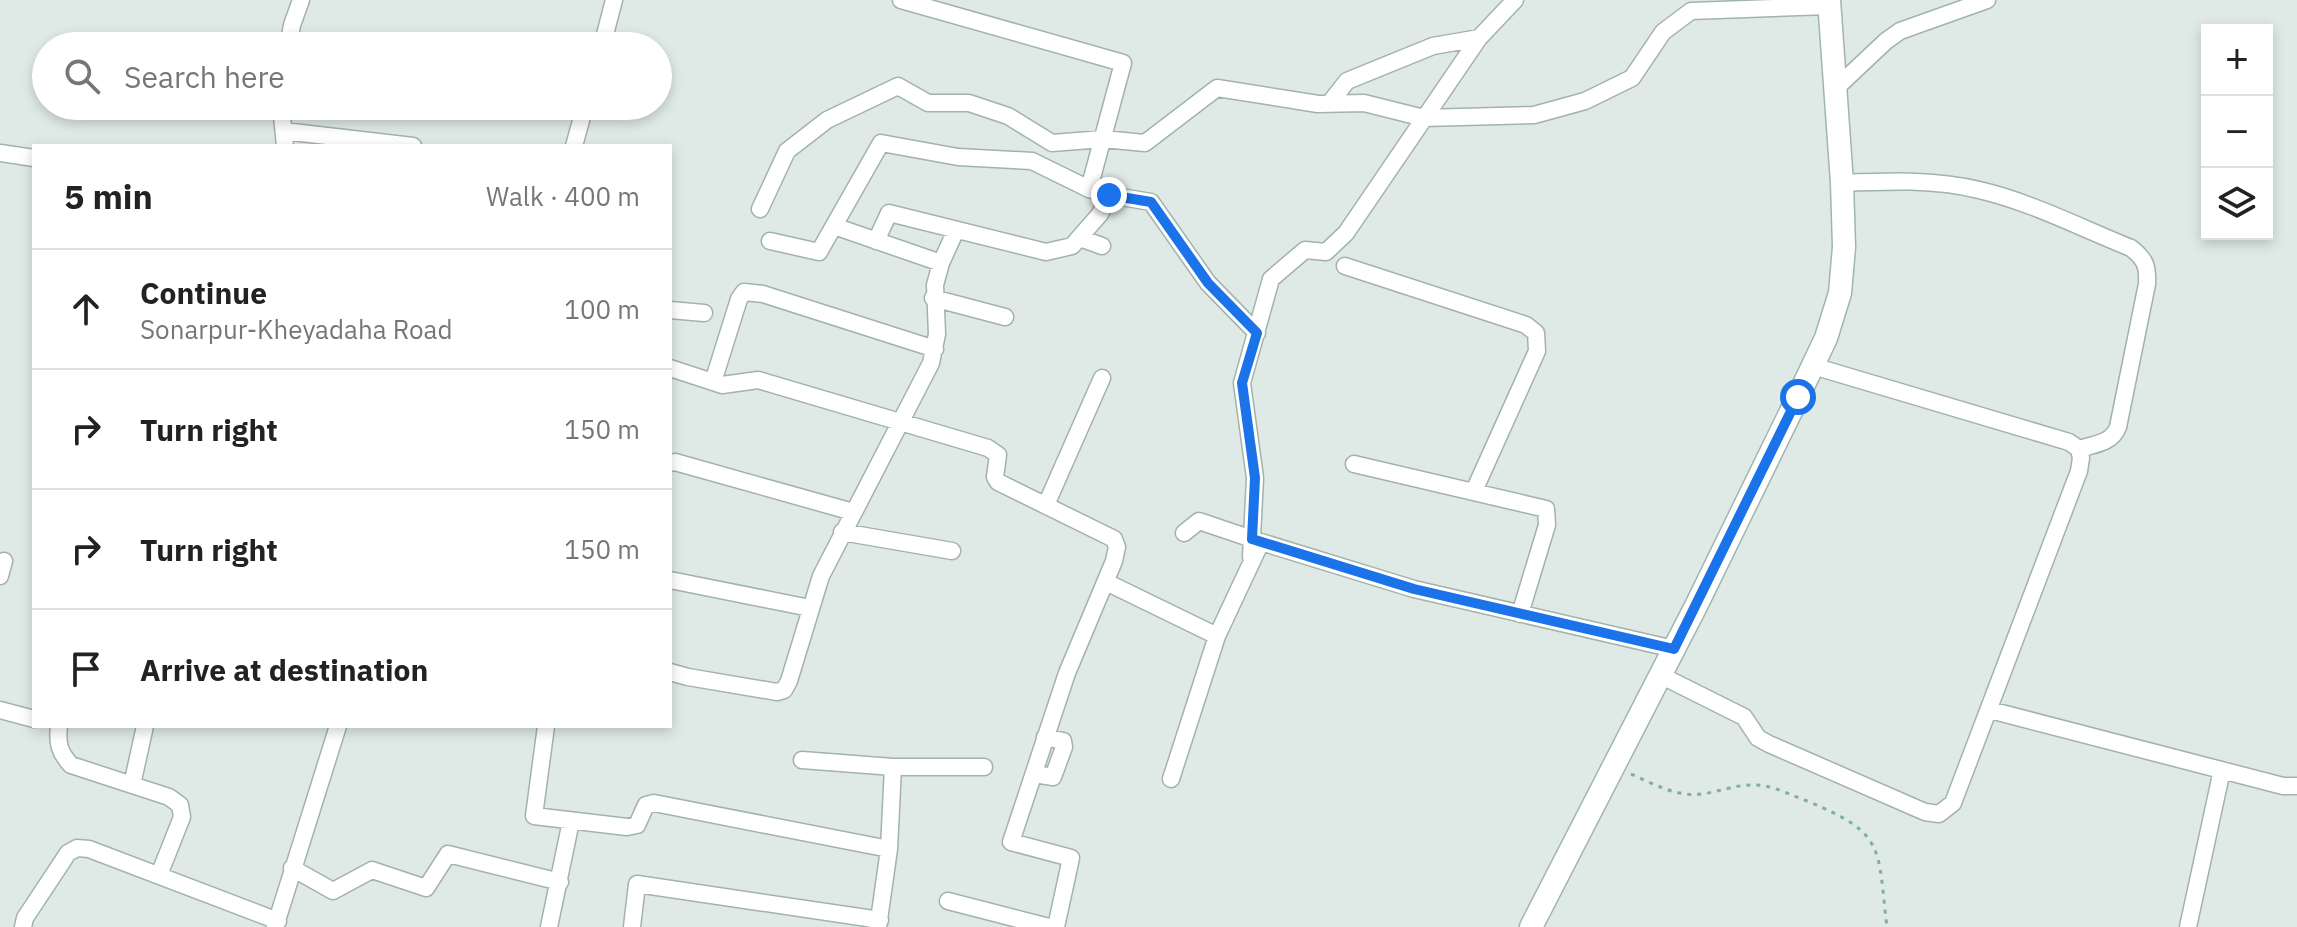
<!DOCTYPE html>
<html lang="en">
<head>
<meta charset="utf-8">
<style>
	body { margin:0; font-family:"IBM Plex Sans",sans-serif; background:#f2f2f2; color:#222 }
	.controls { position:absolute; right:24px; top:24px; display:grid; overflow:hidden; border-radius:0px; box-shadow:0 4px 12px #0003 }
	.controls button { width:72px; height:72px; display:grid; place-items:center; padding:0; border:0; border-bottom:2px solid #e0e0e0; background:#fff; color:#222; font:40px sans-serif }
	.stop { position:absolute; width:24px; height:24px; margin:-18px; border:6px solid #1a73e8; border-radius:50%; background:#fff }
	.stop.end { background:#1a73e8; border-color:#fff; box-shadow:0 2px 8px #0008 }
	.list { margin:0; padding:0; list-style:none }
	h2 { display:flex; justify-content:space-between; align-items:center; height:104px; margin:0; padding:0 32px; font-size:34px }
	h2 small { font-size:26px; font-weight:400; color:#767676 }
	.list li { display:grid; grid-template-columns:52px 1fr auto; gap:24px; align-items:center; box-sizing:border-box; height:120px; padding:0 32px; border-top:2px solid #e0e0e0 }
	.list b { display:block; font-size:30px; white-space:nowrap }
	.list p { margin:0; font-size:26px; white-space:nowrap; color:#767676 }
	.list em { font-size:26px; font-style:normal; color:#767676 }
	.icon { flex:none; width:44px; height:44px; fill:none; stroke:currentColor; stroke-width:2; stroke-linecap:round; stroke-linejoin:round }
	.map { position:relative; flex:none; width:2297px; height:927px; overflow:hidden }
	.search { position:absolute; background:#fff; box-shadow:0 4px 12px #0003; left:32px; top:32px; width:640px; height:88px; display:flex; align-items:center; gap:20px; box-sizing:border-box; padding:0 28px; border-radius:44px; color:#767676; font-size:30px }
	.panel { position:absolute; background:#fff; box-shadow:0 4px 12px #0003; left:32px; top:144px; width:640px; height:584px; border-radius:0px }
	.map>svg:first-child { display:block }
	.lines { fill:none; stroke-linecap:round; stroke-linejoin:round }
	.street-casing { stroke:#a2b2ad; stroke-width:19 }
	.secondary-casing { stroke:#9fb6af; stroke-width:25 }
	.path { stroke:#81ada2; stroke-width:3; stroke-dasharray:4 6; stroke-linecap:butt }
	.street { stroke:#fff; stroke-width:16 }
	.secondary { stroke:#fff; stroke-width:22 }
	.route { stroke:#1a73e8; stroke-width:10 }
</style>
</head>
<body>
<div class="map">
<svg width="2297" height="927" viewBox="0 0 2297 927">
	<rect width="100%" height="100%" fill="#dfeae6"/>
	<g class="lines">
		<g class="street-casing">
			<path id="street" d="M901,0L1123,63L1089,189
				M288,46L292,25L301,0
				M602,46L614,0
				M1835,89L1886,41L1900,31L1987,0
				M1329,104L1347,81L1433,46L1479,38
				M281,106L285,146
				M284,131L413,146
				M574,146L585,106
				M0,153L34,158
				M1842,183C1888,181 1935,179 1979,190C2031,202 2081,228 2131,248C2145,259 2148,266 2147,284L2118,427C2112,443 2095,444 2079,449
				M1109,195L1151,202L1208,283L1257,333
				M760,209L787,151L827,120L898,86L928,103H969L1008,116L1052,143L1103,139L1145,143L1217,88L1318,104L1364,103L1424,118L1534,115L1585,101L1632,78L1663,32L1691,11L1829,6
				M834,226L941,263L956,230
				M1080,238L1102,246
				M770,241L819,252L881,143L958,157L1032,161L1089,189L1109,195L1100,214L1072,246L1046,252L889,213L876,241
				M1345,266L1526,325L1536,333L1537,351L1474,491
				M933,298L1005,317
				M670,310L704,313
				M670,368L722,385L758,380L988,448L998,455L995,477L998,482L1114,539L1117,547L1114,561L1067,673L1011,842L1071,858L1056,927
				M713,382L739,299L744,292L763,294L935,349
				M670,463L675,462L853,512
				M1354,464L1546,509L1547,525L1520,614
				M1046,505L1102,378
				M842,532L952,551
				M1184,533L1199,521L1258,541
				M1251,557L1255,478L1242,383L1271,279L1305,250L1326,252L1346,233L1479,38L1515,0
				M0,576L4,561
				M670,580L810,608
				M1106,582L1217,636
				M670,672L688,677L777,692L784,690L789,681L821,576L931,363L937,334L935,285L941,263
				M1660,675L1744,717L1758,738L1769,744L1925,812L1939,814L1953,803L2079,471L2081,458L2079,449L2069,442L1813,366
				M0,710L34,719
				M1990,710L2283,786H2297
				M59,726C57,743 59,752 71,765L169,797L180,805L182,817L159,875
				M546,726L534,816L627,827L637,825L646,805L654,803L889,849
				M802,760L893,767H984
				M1034,774L1053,777L1064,747L1063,741L1045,737
				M1171,779L1217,636L1261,542L1414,589L1674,649
				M132,785L145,726
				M292,868L333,891L372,870L426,888L448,854L560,882
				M948,901L1049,927
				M23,927L25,918L68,853L77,848L89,849L278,921
				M275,927L338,726
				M549,927L571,821
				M632,927L637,884L880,920
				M878,927L889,849L893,767
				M2188,927L2222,770"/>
		</g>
		<g class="secondary-casing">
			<path id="secondary" d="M1531,927L1696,606L1798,397L1826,338L1840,293L1844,247L1842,183L1829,0"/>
		</g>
		<path class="path" d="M1631,774C1654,784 1676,797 1701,794C1719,792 1737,784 1755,785C1773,785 1790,795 1807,801C1887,834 1877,847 1887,927"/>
		<use href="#street" class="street"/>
		<use href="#secondary" class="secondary"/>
	</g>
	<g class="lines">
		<path class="route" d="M1109,195L1151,202L1208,283L1257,333L1242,383L1255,478L1252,539L1414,589L1674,649L1798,397"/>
	</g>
</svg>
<div class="controls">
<button>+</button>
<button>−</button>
<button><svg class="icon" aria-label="layers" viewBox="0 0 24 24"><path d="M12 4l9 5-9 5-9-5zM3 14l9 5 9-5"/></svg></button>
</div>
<div class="stop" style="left:1798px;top:397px"></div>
<div class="stop end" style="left:1109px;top:195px"></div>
<div class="search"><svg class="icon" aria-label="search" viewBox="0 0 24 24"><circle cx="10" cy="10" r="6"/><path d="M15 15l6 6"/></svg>Search here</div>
<section class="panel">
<h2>5 min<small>Walk · 400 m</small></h2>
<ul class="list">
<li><svg class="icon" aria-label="ahead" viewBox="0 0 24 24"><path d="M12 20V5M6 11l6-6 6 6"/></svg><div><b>Continue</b><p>Sonarpur-Kheyadaha Road</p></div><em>100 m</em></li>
<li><svg class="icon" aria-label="right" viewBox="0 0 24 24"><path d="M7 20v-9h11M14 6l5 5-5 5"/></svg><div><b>Turn right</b></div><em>150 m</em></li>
<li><svg class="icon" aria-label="right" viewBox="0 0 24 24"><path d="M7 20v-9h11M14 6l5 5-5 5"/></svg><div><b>Turn right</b></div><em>150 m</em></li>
<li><svg class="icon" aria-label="arrive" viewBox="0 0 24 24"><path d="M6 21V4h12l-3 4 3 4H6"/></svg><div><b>Arrive at destination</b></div></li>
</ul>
</section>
</div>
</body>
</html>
